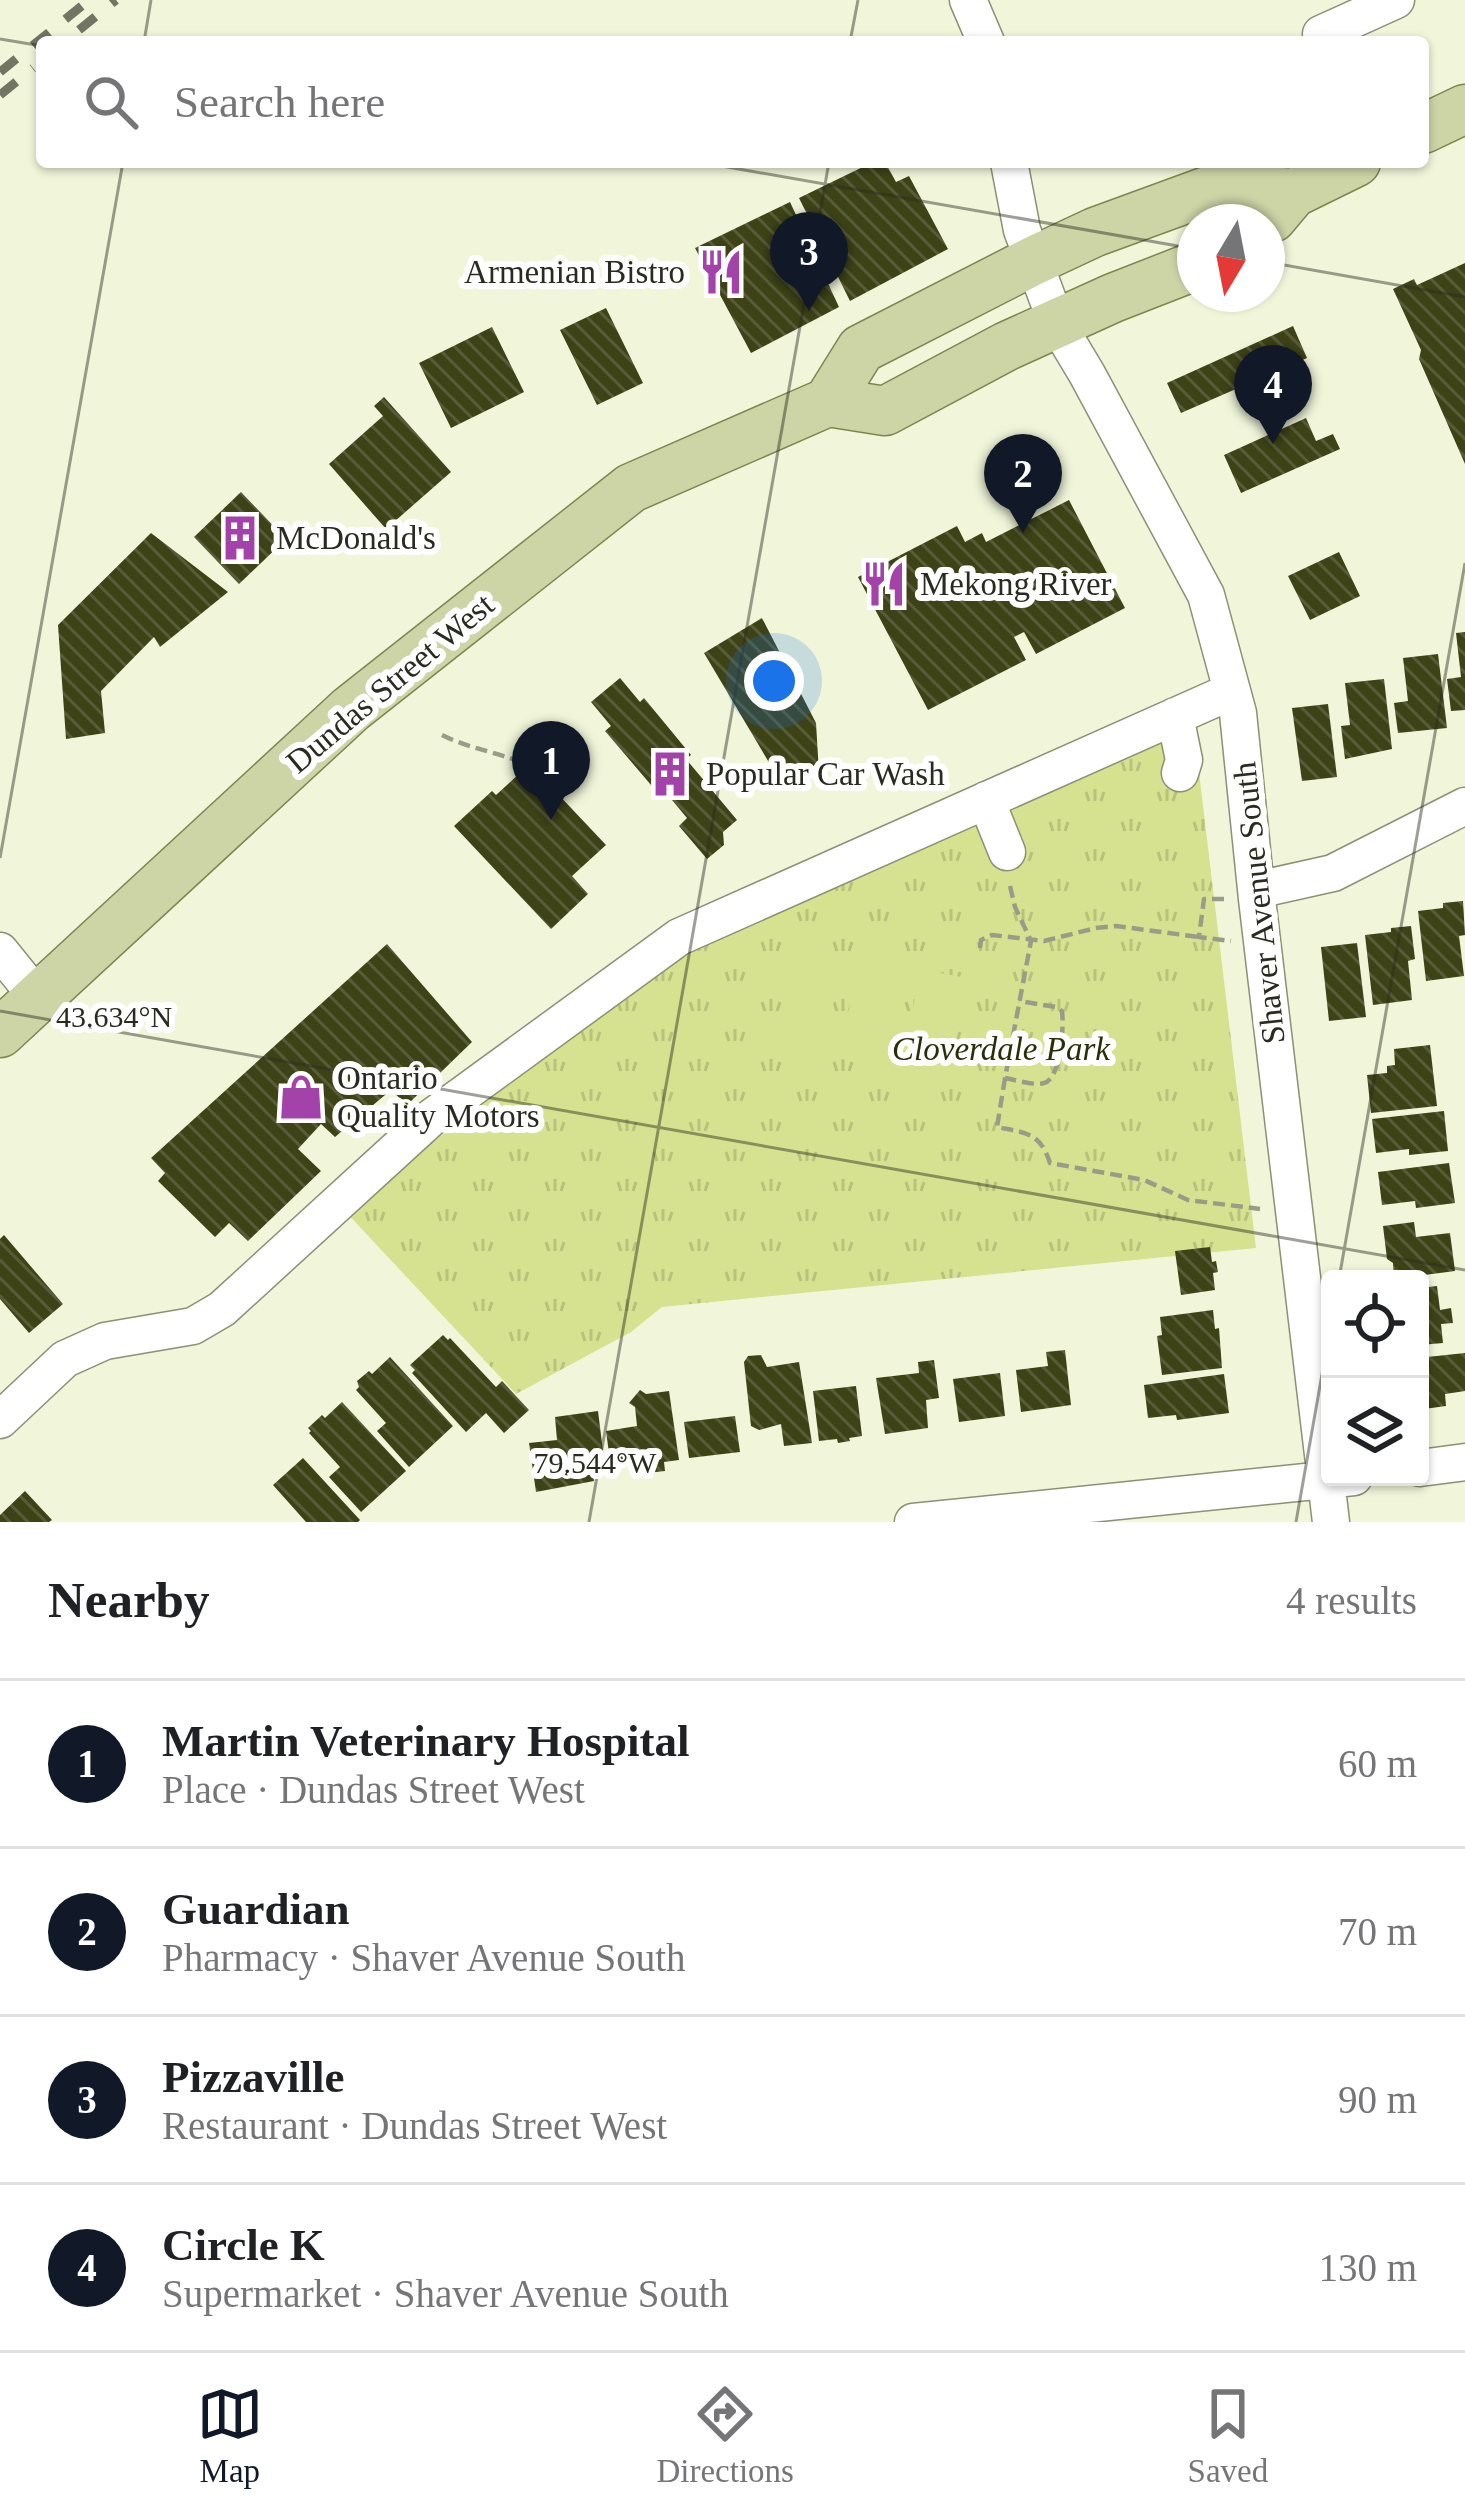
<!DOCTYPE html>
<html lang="en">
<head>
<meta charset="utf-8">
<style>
	body { margin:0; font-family:"Times New Roman",serif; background:#f2f2f2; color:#202124 }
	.controls { position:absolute; right:36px; bottom:36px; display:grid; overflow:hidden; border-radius:12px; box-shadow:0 3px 9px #0004 }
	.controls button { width:108px; height:108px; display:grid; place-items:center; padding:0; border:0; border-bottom:3px solid #e0e0e0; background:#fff; color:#202124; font:60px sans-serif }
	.compass { position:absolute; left:1177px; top:204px; width:108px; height:108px; border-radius:50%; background:#fff; box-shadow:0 3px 9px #0004; rotate:190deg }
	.you { position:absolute; left:774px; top:681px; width:42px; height:42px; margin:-30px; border:9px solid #fff; border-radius:50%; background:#1a73e8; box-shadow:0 0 0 18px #1a73e833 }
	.badge { display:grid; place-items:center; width:78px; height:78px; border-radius:50%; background:#111827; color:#fff; font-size:39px; font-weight:700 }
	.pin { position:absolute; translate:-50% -99px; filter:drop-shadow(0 3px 6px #0008) }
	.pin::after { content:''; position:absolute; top:63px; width:42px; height:36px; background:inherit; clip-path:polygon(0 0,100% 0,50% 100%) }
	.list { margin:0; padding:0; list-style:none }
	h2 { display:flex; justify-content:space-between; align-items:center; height:156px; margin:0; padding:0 48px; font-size:51px }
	h2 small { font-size:39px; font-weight:400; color:#757577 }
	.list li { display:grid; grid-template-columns:78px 1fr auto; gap:36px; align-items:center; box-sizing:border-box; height:168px; padding:0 48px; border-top:3px solid #e0e0e0 }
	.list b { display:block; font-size:45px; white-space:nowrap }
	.list p { margin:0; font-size:39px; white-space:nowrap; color:#757577 }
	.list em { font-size:39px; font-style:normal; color:#757577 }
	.icon { flex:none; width:66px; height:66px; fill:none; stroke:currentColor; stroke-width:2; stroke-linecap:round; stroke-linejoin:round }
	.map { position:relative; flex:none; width:1465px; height:1522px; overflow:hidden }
	.search { position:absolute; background:#fff; box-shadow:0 3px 9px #0004; left:36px; right:36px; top:36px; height:132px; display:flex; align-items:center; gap:30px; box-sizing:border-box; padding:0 42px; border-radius:12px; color:#757577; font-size:45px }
	.sheet { height:828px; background:#fff }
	nav { display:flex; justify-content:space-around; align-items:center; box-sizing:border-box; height:168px; border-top:3px solid #e0e0e0; background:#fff; font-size:33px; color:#757577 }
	nav a { display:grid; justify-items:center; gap:6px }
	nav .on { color:#111827 }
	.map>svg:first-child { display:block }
	.grass { fill:url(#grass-tufts) }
	.pitch { fill:#d6e290 }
	.building { fill:url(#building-back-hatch) }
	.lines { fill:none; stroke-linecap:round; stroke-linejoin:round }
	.minor-casing { stroke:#8b9076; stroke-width:39 }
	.major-casing { stroke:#7e8650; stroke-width:51 }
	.path { stroke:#999d88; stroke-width:4.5; stroke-dasharray:12 6; stroke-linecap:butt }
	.minor { stroke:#fff; stroke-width:36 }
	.major { stroke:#cdd4a6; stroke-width:48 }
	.rail { stroke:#727564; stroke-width:9; stroke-dasharray:21 21; stroke-linecap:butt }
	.ticks { fill:none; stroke:#292b20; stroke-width:3; stroke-opacity:0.45 }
	.labels { text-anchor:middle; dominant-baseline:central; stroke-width:12; stroke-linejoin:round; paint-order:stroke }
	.poi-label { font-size:33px; fill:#292b20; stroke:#fff; text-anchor:start }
	.street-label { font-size:33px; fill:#292b20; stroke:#fff }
	.park-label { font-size:33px; font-style:italic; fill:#292d08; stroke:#fff }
	.ticks-label { font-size:30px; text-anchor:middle; fill:#292b20; stroke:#fff; stroke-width:12; stroke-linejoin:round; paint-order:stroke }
</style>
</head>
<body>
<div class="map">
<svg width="1465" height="1522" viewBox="0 0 1465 1522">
	<defs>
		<pattern id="grass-tufts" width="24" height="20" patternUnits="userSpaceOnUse" patternTransform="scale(3)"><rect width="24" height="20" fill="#d6e290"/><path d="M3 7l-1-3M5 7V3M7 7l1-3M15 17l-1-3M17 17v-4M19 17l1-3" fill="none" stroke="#b8c27c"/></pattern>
		<pattern id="building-back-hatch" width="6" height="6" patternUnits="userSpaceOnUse" patternTransform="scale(3)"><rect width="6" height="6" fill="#3e4317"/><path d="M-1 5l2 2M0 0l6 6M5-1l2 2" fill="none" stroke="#585c38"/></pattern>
	</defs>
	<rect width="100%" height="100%" fill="#f1f6da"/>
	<path class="grass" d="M1193,722L1256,1248L662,1307L631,1332L516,1394L344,1210L700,938Z"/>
	<path class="pitch" d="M796,947L842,956L824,1056L777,1047Z
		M858,958L904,967L886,1067L840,1059Z
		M920,969L967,978L949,1079L902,1070Z"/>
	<path class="building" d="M873,162H885L896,182L909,176L948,249L850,301L799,198Z
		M790,202L839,307L751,353L695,248Z
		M1465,263V464L1419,359L1421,350L1393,289L1414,279L1417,285Z
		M606,308L643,383L597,405L560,330Z
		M1293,326L1307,358L1181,413L1167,383Z
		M492,327L524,392L451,428L419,363Z
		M384,397L451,472L386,529L329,464L383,416L374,406Z
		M1306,418L1316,441L1333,434L1340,449L1241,493L1224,455Z
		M241,492L286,539L239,584L194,537Z
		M1069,500L1125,608L1036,654L1024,632L1014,637L1026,660L928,710L858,577L957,526L965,542L982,533L986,542Z
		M151,533L228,592L160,647L154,637L101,691L105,733L66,739L58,625Z
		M1339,552L1360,596L1310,620L1288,576Z
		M762,618L816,723L819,773L777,776L704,653Z
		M1465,632V710L1451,711L1447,679L1461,677L1456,633Z
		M1438,654L1447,728L1398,733L1394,703L1408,701L1403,658Z
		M620,678L640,702L644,698L691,755L686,759L737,820L723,832L724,845L707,859L679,826L687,818L662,788L657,792L605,731L611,726L591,702Z
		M1384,679L1392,749L1345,759L1341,726L1350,725L1345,683Z
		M1328,704L1337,777L1302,781L1292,708Z
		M544,751L569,778L555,791L606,845L572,876L588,894L551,929L454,826L492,791L496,795Z
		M1463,901L1465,935L1459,936L1464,976L1426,981L1418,911L1443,908V903Z
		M1411,926L1415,959L1408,961L1412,1000L1373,1005L1365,935L1391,932V928Z
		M1357,943L1366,1017L1329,1021L1321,947Z
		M387,944L472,1042L407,1105L391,1090L335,1137L321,1124L298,1149L321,1171L248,1241L229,1223L215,1237L158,1181L165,1173L151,1158Z
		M1430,1045L1437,1106L1371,1113L1367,1075L1387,1073V1066L1395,1065L1394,1049Z
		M1444,1111L1448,1151L1409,1155V1149L1376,1153L1372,1119Z
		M1449,1163L1455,1203L1416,1208L1415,1201L1382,1205L1378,1172Z
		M1414,1222L1416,1237L1450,1233L1455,1271L1394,1279L1393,1263L1387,1259L1383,1226Z
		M4,1235L63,1304L29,1333L0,1299V1239Z
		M1210,1247L1212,1262L1216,1261L1218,1272L1213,1273L1215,1290L1181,1295L1175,1251Z
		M1437,1286L1440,1310L1451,1308L1453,1323L1441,1324L1443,1343L1420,1345V1288Z
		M1213,1310L1215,1329L1219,1328L1222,1368L1162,1375L1157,1336L1162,1335L1160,1317Z
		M443,1335L448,1340L450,1338L496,1387L502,1381L529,1410L504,1433L486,1413L466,1432L412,1373L415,1370L410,1365Z
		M1426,1349L1427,1357L1465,1353V1391L1445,1394L1446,1406L1424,1409L1423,1397H1420V1351Z
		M1065,1350L1071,1405L1021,1412L1016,1370L1048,1366L1046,1352Z
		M761,1355L767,1367L799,1362L812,1443L784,1446L781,1424L759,1430L751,1426L744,1362L748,1356Z
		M390,1357L453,1426L409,1467L377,1431L386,1423L356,1390L359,1387L357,1381L369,1371L372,1374Z
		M934,1360L939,1398L926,1400L928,1428L885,1434L876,1378L919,1373L918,1362Z
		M1000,1373L1005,1416L959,1422L953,1379Z
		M1224,1374L1229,1413L1177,1420L1176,1415L1148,1418L1144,1385Z
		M856,1386L862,1436L849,1438L850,1441L838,1443L837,1439L819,1441L813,1391Z
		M640,1390L646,1394L669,1391L679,1460L664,1462L665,1471L647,1473L646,1469L630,1471L629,1466L611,1468L606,1431L637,1426L635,1407L629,1403Z
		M342,1402L406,1471L361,1512L329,1477L340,1467L309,1433L311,1431L308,1428L322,1415L325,1418Z
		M598,1411L604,1459L591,1461L594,1481L536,1492L529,1443L557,1440L555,1417Z
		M735,1416L740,1452L689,1458L684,1422Z
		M303,1458L360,1520L358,1522H306L273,1485Z
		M25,1491L52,1520L49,1522H0V1515Z"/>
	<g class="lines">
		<g class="minor-casing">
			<path id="minor" d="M968,0L986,42
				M1324,42L1321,34L1396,0
				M1009,162L1022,230L1057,324L1087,374L1206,595L1238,713L1257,899L1331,1522
				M1175,716L1184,760L1180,773
				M986,800L1007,852
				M1257,890L1333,873L1465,806
				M0,951L38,998
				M0,1420L65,1359L105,1341L193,1326L222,1309L432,1117L679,937L1232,691
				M1420,1468L1465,1462
				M913,1522L1354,1477"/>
		</g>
		<g class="major-casing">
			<path id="major" d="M1423,129L1465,109
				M1272,218L1293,193L1356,162
				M828,402L861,349L1033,261L1095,232L1218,187L1293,193
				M0,1033L351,709L631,488L828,402L885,411L1007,346L1113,298L1195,266"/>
		</g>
		<path class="path" d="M442,735C468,748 496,752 523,763
			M1010,886L1015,907L1031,941L1005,1078C1016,1080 1034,1086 1044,1083C1061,1079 1064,1026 1062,1011L1056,1007L1019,1001
			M1224,899H1204L1199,937L1231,941
			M980,948L981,940L992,935L1044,941L1096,928L1116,926L1199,937
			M1005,1078L997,1127C1026,1133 1040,1132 1050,1163L1144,1180L1188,1200L1260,1209"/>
		<use href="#minor" class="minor"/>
		<use href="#major" class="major"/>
		<path class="rail" d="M79,30L116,0
			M0,72L89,0
			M0,95L33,68"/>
	</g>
	<path class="ticks" d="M0,39L42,46M144,42L151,0M850,42L858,0M699,162L1195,249M1267,262L1465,297M0,858L123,162M0,1011L1465,1270M1339,1279L1465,563M589,1522L829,162M1296,1522L1330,1329"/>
	<defs>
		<g id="restaurant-bare" transform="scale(3.6)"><path d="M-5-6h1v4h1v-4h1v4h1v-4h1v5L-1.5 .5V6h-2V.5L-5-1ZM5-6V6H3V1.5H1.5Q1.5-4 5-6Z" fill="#a342a9" stroke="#fff" stroke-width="2.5" paint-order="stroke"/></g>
		<g id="building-bare" transform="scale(3.6)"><path d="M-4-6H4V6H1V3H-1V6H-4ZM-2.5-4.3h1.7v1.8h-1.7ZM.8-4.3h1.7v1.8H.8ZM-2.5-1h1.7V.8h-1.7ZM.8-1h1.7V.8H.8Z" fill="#a342a9" stroke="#fff" stroke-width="2.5" paint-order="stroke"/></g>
		<g id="shop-bare" transform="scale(3.6)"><path d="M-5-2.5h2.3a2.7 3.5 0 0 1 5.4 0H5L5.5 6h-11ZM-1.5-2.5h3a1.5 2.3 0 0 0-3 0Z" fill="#a342a9" stroke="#fff" stroke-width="2.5" paint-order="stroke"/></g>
	</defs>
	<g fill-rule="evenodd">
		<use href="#restaurant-bare" x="721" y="272"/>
		<use href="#building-bare" x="240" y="538"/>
		<use href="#restaurant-bare" x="884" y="584"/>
		<use href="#building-bare" x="670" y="774"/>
		<use href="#shop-bare" x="301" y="1097"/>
	</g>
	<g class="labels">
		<g class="poi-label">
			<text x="685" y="272" text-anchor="end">Armenian Bistro</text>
			<text x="276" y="538">McDonald's</text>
			<text x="920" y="584">Mekong River</text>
			<text x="706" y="774">Popular Car Wash</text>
			<text x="337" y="1078">Ontario<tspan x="337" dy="38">Quality Motors</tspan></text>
		</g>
		<g class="street-label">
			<text transform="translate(390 683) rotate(-40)">Dundas Street West</text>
			<text transform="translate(1259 903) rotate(-96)">Shaver Avenue South</text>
		</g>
		<g class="park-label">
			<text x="1001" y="1049">Cloverdale Park</text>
		</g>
	</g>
	<g class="ticks-label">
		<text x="114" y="1027">43.634°N</text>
		<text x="595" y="1473">79.544°W</text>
	</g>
</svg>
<div class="controls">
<button><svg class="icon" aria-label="locate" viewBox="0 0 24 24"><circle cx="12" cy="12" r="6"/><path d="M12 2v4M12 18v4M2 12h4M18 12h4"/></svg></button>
<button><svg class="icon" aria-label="layers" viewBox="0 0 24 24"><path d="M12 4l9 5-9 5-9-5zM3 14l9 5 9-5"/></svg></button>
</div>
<svg class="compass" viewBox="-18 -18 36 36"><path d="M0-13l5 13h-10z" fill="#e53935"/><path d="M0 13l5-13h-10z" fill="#757577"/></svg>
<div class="you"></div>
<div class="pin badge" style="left:551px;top:820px">1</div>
<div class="pin badge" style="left:1023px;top:533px">2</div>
<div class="pin badge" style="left:809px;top:311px">3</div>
<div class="pin badge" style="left:1273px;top:444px">4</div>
<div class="search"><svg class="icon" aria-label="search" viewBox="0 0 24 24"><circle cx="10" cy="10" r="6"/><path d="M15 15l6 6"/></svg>Search here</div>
</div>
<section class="sheet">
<h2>Nearby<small>4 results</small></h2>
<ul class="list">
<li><span class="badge">1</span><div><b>Martin Veterinary Hospital</b><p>Place · Dundas Street West</p></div><em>60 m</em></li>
<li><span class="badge">2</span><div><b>Guardian</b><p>Pharmacy · Shaver Avenue South</p></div><em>70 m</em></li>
<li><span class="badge">3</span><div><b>Pizzaville</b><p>Restaurant · Dundas Street West</p></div><em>90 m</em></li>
<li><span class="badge">4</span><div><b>Circle K</b><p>Supermarket · Shaver Avenue South</p></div><em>130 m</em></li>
</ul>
</section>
<nav>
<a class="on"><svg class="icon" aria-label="map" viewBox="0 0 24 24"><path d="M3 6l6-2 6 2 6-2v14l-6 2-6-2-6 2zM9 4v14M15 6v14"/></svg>Map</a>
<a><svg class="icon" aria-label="directions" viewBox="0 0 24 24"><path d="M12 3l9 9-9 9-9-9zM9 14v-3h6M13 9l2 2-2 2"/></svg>Directions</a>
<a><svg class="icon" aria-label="saved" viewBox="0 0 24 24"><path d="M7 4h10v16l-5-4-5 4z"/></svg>Saved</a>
</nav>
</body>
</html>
